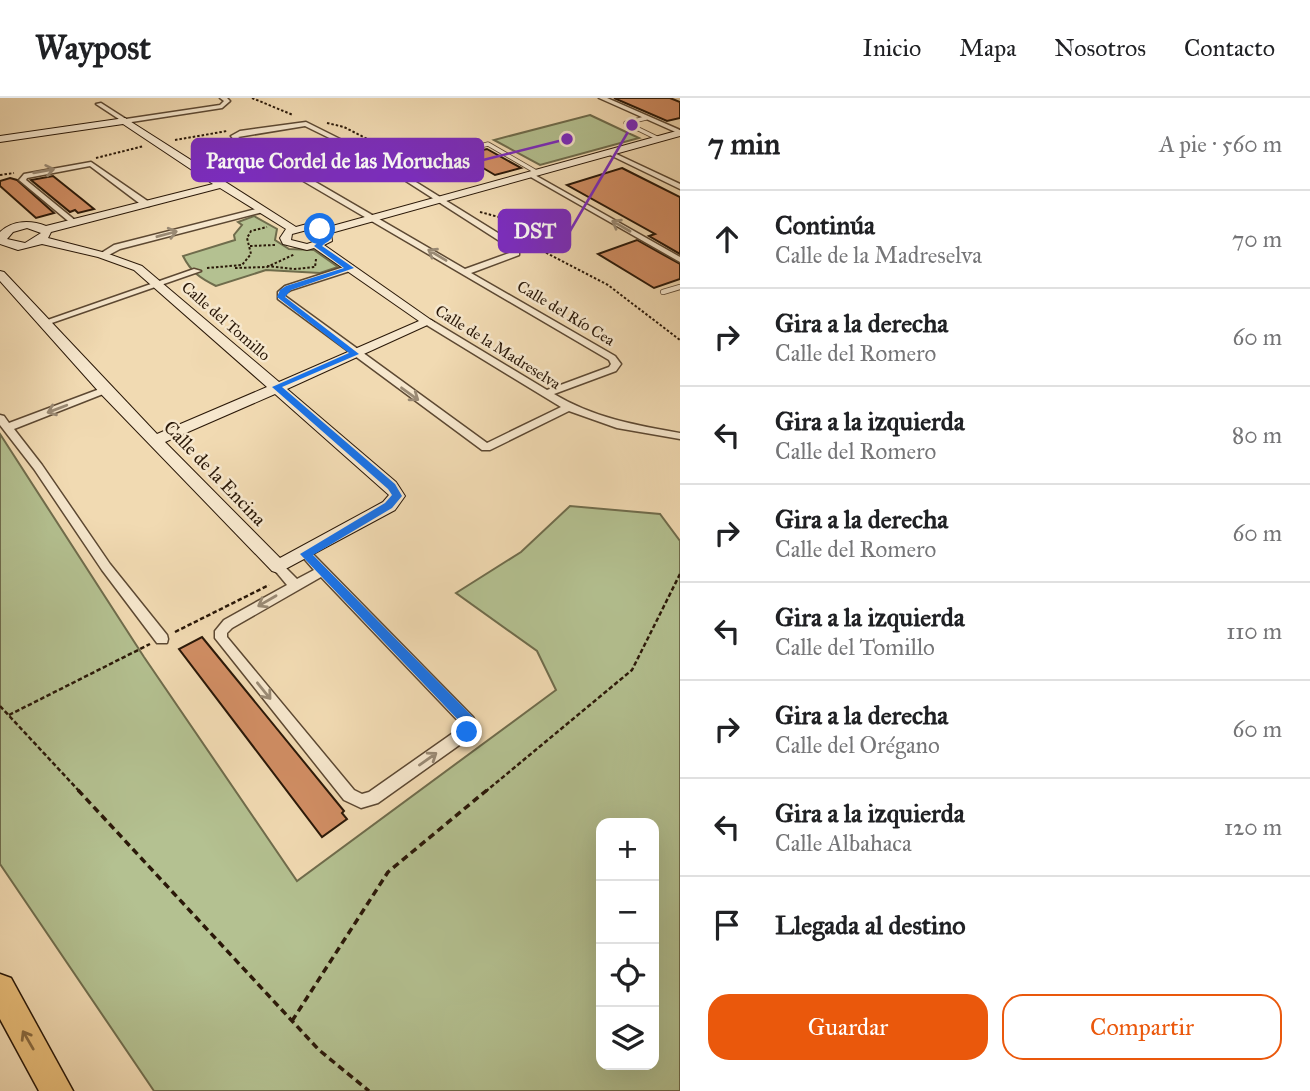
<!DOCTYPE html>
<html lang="es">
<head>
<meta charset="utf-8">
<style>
	body { margin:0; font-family:"IM FELL Great Primer",serif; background:#f6f6f6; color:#202124 }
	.controls { position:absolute; right:21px; bottom:21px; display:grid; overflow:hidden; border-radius:14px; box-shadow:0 7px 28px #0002 }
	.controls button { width:63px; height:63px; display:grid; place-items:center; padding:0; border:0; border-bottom:2px solid #e0e0e0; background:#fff; color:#202124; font:35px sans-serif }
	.stop { position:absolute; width:21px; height:21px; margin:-16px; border:5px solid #1a73e8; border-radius:50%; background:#fff }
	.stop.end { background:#1a73e8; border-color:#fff; box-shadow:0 2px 7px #0008 }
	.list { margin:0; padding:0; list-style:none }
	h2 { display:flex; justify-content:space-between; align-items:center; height:91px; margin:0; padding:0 28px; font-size:30px }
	h2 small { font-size:23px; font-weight:400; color:#757577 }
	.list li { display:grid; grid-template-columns:46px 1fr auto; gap:21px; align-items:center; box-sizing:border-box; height:98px; padding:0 28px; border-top:2px solid #e0e0e0 }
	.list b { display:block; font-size:26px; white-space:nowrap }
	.list p { margin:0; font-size:23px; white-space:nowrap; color:#757577 }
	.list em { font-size:23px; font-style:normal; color:#757577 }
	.actions { display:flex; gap:14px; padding:21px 28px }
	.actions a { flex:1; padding:16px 0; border:2px solid #ea580c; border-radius:21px; text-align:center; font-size:24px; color:#ea580c }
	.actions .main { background:#ea580c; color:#fff }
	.icon { flex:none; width:38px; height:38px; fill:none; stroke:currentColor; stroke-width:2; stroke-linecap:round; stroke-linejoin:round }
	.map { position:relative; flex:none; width:680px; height:993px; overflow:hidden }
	header { display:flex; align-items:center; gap:42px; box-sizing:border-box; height:98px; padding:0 35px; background:#fff; border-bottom:2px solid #e0e0e0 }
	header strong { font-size:33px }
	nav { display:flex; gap:38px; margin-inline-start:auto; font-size:24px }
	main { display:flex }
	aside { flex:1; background:#fff }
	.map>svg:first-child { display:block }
	.green { fill:#b4c191; stroke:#6f6c4c; stroke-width:2; fill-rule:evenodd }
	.building { fill:#d18e64; stroke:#2a1808; stroke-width:2 }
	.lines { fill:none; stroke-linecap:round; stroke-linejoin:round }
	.lane-far1-casing { stroke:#5c4832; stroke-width:5 }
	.lane-casing { stroke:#5c4832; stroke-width:6 }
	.street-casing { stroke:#5c4832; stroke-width:3 }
	.secondary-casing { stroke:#2a1808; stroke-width:2 }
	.highway-casing { stroke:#2a1808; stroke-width:3 }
	.path-far2 { stroke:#2a1808; stroke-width:2; stroke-dasharray:2.5 2; stroke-linecap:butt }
	.path-far1 { stroke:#2a1808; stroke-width:2.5; stroke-dasharray:4.5 2.5; stroke-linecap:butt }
	.path { stroke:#2a1808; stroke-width:3.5; stroke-dasharray:7 4.5; stroke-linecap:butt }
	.lane-far1 { stroke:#f6e7cd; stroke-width:3.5 }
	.lane { stroke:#f6e7cd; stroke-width:4.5 }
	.street { fill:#f6e7cd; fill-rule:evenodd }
	.secondary { fill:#f6e7cd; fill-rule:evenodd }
	.highway { fill:#e8bd79; fill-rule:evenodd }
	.oneway { stroke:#9a8a74 }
	.oneway2 { stroke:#896a40 }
	.route { fill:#1a73e8 }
	.labels { text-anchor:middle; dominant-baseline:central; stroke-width:5; stroke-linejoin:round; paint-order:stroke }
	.far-street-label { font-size:16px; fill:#2a1808; stroke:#f6e7cd }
	.street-label { font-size:19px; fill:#2a1808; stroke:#f6e7cd }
	.leader { fill:none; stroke:#7b2cbf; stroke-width:2.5 }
	.callout-dot { fill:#7b2cbf; stroke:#f6e7cd; stroke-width:2.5 }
	.callout { fill:#7b2cbf; stroke:#7b2cbf; stroke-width:2.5 }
	.callout-label { font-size:21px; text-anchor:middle; font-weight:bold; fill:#fff }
</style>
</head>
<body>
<header>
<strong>Waypost</strong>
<nav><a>Inicio</a><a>Mapa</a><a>Nosotros</a><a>Contacto</a></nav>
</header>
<main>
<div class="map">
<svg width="680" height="993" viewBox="0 0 680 993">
	<rect width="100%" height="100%" fill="#f1dab2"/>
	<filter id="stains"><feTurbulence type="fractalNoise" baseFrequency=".00286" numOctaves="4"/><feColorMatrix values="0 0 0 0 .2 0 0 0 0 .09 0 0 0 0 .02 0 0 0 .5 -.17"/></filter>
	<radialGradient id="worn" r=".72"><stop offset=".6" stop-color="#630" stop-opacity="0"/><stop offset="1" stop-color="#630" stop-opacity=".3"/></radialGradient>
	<path class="green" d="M590,17L639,40L540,67L494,42Z
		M254,118L277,131L275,142L289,151L314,152L338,169L320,175L266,172L216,188C200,180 191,174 183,158L235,142L234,137L242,127L238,124Z
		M0,336L144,559L297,783L556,592L537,553L456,495L521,454L570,408L660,416L680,443V993H154L0,766ZM601,725H654V967H601Z"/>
	<path class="building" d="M614,0H670L680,4V20L667,23Z
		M487,51L521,70L495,77L461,57Z
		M622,70L680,99V156L649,138L655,136L567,87Z
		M53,78L83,102L94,111L78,115L75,112L70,114L31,82Z
		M10,80L17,82L54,115L36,120L0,88V83Z
		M637,142L680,166V181L654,190L598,156Z
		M202,539L344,713L342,715L347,721L322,739L179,551Z"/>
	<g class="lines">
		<g class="lane-far1-casing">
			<path id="lane-far1" d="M646,20L626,25L659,41
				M457,54L488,46L538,75"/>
		</g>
		<g class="lane-casing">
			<path id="lane" d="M663,194L680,189"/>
		</g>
		<g class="street-casing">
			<path id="street" d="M220,0H227L230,3L222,10L125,25L96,6L101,5L126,21L220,7L224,3Z
				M599,0H607L680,32V36Z
				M306,24L374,58L519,148V157L471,175L615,258L621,266L616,273L554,296C594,320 635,327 680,335V341L617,330L569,313L490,352H482L278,201V194L285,188L347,168H353V172L291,192L286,195L285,198L487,345L561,309L425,226V222H431L547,292L609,269L611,266L609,262L235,43L231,38L240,33ZM305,28L370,60L512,151V154L465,171L238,39Z
				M608,54H612L680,86V91L608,56Z
				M91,64L149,104V108H143L90,68L27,80L26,82L76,123L77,125L73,127L19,82L24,76Z
				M529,76H533L680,159V164L529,78Z
				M260,110L264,112L263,114L120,151L105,159L98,157L114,147Z
				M194,171L201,173L46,227L39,225Z
				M105,289L110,292L108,294L14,331L42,367L110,466L167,537L168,541L167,545H157L102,472L34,371L0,327V317L4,318L9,325Z
				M306,452L310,453L473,619L478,628L472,638L378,705L361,710L344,702L215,540V533L224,522L287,487L272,469L274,466H282L297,481L314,472L300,456ZM321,479L463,628L369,694L362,696L354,692L227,539V535L232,530Z"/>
		</g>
		<g class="secondary-casing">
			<path id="secondary" d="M125,20L296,129L307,126L325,130L680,32V38L331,135L332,143L324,147L434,224L287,291L396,384L405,398L395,412L278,475L272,473L100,295L0,183V173L4,174L157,336L267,289L134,172L98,159L42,146L18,152L0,146V134C13,122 31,122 46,128L213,86L123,26L0,44V38ZM220,90L286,131L280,140L283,146L307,152L314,150L419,223L279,284L142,168L106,155L48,140L51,134ZM27,130L41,135L25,145L7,141L13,134ZM307,132L321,135L322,141L307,146L291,142L292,136ZM275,296L389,397L383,404L280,460L165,344Z"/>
		</g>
		<g class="highway-casing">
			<path id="highway" d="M0,876L11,880L73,993H39L0,921Z"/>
		</g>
		<path class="path-far2" d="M252,0L293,17
			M327,25L344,29L418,67L421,78
			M175,42L227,33
			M96,60L144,48
			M0,77L14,75
			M480,114L514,123L535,149L608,187L680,242
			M250,148L275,147
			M267,168L295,171L315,169L316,161
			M207,170L242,167L251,156L247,140L251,133L267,129
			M235,170L267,169L295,156"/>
		<path class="path-far1" d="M175,534L269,487
			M0,608L80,694
			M9,617L150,546
			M485,694L632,572L680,476"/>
		<path class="path" d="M78,692L319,952L369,993
			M292,923L388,774L487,692"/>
		<use href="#lane-far1" class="lane-far1"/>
		<use href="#lane" class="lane"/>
		<use href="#street" class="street"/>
		<use href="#secondary" class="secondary"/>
		<use href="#highway" class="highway"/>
	</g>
	<defs><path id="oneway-shaft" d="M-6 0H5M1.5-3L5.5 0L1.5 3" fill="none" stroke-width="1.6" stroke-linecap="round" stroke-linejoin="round" transform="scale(1.75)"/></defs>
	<g class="oneway">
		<use href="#oneway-shaft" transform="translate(44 73) rotate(-10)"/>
		<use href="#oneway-shaft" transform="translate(621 128) rotate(-150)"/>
		<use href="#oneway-shaft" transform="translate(167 136) rotate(-15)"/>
		<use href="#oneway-shaft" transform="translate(437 157) rotate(-149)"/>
		<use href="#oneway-shaft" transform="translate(410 296) rotate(36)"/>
		<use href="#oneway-shaft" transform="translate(57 311) rotate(159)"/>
		<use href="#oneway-shaft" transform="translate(267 503) rotate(150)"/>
		<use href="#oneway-shaft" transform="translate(264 593) rotate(51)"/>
		<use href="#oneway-shaft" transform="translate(428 661) rotate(-35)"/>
	</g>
	<use class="oneway2" href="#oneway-shaft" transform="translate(28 942) rotate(-120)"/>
	<path class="route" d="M317,129H322L332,139L322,148L354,170L291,192L285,199L359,256L282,289L395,386L402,398L392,410L313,457L473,619L477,628L471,638L467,640L460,634L463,627L300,456L385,405L392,397L388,391L272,289L349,255L277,199L280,192L286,188L344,170L314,148L324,139Z"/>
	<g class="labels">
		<g class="far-street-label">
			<text transform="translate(566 215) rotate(31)">Calle del Río Cea</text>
			<text transform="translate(226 223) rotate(41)">Calle del Tomillo</text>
			<text transform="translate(498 249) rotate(32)">Calle de la Madreselva</text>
		</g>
		<g class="street-label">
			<text transform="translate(215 375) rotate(46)">Calle de la Encina</text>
		</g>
	</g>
	<path class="leader" d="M567 41L483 62M632 27L570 133"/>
	<g class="callout-dot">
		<circle cx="567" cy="41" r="7"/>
		<circle cx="632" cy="27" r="7"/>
	</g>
	<g class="callout">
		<rect x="192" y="41" width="291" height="42" rx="7"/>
		<rect x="499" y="112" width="71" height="42" rx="7"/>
	</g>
	<g class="callout-label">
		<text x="338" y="70">Parque Cordel de las Moruchas</text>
		<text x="535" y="140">DST</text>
	</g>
	<rect width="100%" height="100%" filter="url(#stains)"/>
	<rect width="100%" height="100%" fill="url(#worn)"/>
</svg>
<div class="controls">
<button>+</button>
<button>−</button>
<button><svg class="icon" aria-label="locate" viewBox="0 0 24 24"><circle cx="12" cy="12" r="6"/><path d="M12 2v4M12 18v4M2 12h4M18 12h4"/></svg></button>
<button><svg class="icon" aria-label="layers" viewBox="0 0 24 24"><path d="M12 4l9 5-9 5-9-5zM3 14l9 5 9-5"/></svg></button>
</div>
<div class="stop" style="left:320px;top:131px"></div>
<div class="stop end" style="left:467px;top:634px"></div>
</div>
<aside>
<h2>7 min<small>A pie · 560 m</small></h2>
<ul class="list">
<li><svg class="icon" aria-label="ahead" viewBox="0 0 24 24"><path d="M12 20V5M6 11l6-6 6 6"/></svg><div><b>Continúa</b><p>Calle de la Madreselva</p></div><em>70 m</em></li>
<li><svg class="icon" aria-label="right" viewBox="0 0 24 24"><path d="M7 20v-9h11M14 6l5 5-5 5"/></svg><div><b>Gira a la derecha</b><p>Calle del Romero</p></div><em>60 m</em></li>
<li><svg class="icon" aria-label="left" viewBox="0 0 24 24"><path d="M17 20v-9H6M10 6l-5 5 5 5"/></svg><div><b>Gira a la izquierda</b><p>Calle del Romero</p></div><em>80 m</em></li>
<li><svg class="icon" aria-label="right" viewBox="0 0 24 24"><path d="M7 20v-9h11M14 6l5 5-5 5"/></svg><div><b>Gira a la derecha</b><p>Calle del Romero</p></div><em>60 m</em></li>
<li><svg class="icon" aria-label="left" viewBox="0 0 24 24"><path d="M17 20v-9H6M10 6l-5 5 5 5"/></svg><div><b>Gira a la izquierda</b><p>Calle del Tomillo</p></div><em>110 m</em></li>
<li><svg class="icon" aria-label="right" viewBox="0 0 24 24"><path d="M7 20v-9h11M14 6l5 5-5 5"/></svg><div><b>Gira a la derecha</b><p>Calle del Orégano</p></div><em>60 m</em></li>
<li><svg class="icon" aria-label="left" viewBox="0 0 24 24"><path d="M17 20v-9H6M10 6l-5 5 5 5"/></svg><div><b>Gira a la izquierda</b><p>Calle Albahaca</p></div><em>120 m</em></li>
<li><svg class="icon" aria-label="arrive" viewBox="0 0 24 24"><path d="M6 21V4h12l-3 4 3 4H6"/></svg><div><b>Llegada al destino</b></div></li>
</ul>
<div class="actions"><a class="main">Guardar</a><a>Compartir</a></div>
</aside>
</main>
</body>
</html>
